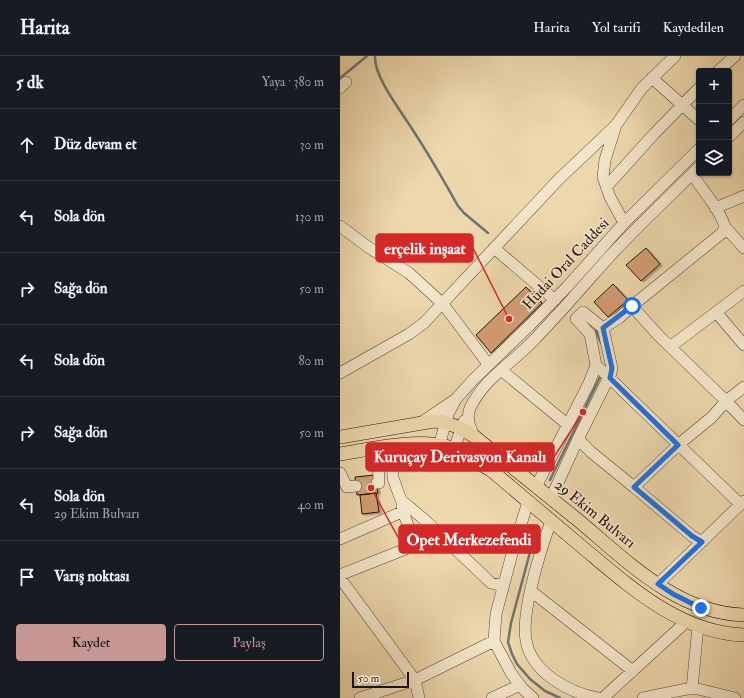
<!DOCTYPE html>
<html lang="tr">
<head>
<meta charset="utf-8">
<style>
	body { margin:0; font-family:"IM FELL Double Pica",serif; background:#242831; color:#f1f3f6 }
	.controls { position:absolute; right:12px; top:12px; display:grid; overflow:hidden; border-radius:4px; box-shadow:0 1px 3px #0004 }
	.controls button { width:36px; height:36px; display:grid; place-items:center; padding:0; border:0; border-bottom:1px solid #363941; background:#171b24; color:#f1f3f6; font:20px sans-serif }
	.scale { position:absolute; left:12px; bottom:10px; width:57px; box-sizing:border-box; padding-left:4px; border:2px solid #21140e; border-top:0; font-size:11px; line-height:14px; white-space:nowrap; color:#21140e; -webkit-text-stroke:3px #f3e5c9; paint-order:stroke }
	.stop { position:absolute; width:12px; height:12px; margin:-9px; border:3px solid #1a73e8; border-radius:50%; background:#fff }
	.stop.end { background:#1a73e8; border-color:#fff; box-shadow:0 1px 4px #0008 }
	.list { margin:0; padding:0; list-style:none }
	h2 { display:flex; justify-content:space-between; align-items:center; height:52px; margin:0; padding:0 16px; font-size:17px }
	h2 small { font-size:13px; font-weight:400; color:#9ea1a6 }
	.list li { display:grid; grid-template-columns:26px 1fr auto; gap:12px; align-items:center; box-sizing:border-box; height:72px; padding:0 16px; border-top:1px solid #363941 }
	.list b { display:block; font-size:15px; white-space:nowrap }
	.list p { margin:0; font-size:13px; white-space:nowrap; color:#9ea1a6 }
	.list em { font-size:13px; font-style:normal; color:#9ea1a6 }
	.actions { display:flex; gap:8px; padding:12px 16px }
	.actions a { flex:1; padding:9px 0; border:1px solid #c59692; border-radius:4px; text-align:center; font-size:14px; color:#c59692 }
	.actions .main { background:#c59692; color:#111 }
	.icon { flex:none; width:22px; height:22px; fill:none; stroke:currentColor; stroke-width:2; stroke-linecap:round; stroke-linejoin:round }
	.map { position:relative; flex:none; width:404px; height:642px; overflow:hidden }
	header { display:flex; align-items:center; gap:24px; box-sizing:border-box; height:56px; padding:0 20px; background:#171b24; border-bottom:1px solid #363941 }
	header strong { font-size:19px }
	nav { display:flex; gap:22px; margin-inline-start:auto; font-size:14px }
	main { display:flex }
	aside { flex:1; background:#171b24 }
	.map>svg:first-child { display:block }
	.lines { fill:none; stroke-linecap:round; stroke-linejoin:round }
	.stream { stroke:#6d7573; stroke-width:2.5 }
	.building { fill:#d39c72; stroke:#21140e; filter:url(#shadow) }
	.minor-tunnel { stroke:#c4b08c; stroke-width:11; stroke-dasharray:11 5.5; stroke-linecap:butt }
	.minor-casing { stroke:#544536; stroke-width:12 }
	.major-casing { stroke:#21140e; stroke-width:14 }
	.minor { stroke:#f3e5c9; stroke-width:11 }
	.major { stroke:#edd7ac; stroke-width:13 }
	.route { stroke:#1a73e8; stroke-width:5 }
	.labels { text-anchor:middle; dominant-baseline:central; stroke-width:3.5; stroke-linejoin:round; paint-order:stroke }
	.street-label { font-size:15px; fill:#21140e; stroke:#f3e5c9 }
	.leader { fill:none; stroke:#d62828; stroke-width:1.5 }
	.callout-dot { fill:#d62828; stroke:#f3e5c9; stroke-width:1.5 }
	.callout { fill:#d62828; stroke:#d62828; stroke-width:1.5 }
	.callout-label { font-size:16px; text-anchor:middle; font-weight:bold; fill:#fff }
</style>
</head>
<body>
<header>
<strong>Harita</strong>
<nav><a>Harita</a><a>Yol tarifi</a><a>Kaydedilen</a></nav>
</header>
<main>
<aside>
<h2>5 dk<small>Yaya · 380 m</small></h2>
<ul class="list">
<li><svg class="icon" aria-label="ahead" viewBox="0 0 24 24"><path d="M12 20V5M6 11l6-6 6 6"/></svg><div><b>Düz devam et</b></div><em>30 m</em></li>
<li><svg class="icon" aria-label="left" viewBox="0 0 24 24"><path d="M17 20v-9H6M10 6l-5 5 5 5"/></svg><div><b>Sola dön</b></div><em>130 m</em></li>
<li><svg class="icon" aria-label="right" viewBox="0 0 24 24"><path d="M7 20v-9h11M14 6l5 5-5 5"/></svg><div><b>Sağa dön</b></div><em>50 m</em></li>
<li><svg class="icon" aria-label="left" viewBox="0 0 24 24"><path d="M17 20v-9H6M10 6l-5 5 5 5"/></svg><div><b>Sola dön</b></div><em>80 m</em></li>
<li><svg class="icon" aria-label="right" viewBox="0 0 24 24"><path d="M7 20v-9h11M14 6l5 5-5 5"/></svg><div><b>Sağa dön</b></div><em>50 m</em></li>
<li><svg class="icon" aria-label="left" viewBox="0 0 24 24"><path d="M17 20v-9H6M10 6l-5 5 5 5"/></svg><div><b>Sola dön</b><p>29 Ekim Bulvarı</p></div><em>40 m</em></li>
<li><svg class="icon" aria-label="arrive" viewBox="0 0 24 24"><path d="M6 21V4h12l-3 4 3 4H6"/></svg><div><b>Varış noktası</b></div></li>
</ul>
<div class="actions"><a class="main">Kaydet</a><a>Paylaş</a></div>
</aside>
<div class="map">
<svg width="404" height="642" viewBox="0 0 404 642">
	<defs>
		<filter id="shadow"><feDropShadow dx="2.5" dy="1.5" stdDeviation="0" flood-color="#0004"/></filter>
	</defs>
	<rect width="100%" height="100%" fill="#edd7ac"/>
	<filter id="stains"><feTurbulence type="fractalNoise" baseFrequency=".005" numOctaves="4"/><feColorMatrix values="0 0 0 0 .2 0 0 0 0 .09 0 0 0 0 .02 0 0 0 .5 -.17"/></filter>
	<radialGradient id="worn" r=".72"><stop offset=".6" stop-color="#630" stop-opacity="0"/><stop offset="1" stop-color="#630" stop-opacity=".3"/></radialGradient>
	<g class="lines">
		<path class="stream" d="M35,0C34,22 62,56 74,76C90,100 104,125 118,150L124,157L148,177
			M0,22L27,0
			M256,275L261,287
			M210,424L261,319
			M193,485L171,567L168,586L172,598L177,608L190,623L205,635L220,642"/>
	</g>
	<path class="building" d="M306,192L320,208L301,225L286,209Z
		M273,228L288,244L268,261L254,246Z
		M186,231L202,247L151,297L136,279Z
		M35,419L38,437L17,439L15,421Z
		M36,437L39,456L22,458L20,439Z"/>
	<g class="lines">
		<path class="minor-tunnel" d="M16,430L37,427"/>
		<g class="minor-casing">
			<path id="minor" d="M378,15L395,0
				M312,22L359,64
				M0,32L6,26
				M389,64L404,49
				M389,81L404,66
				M267,130L314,78L359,32
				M375,152L404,140
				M284,167L270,141L263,121L265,104L276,69L302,32L335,0
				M0,170L28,191L69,217L103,248L148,308
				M385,171L404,192
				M154,192L215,244
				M376,256L404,289
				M330,291L404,235
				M256,309L400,448
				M161,314L227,368
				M0,317L69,278L84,267L219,123L276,69
				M404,331L386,345L404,364
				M82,366L116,343L133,324L190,269L227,231L284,167L359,93
				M135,381C130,373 126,362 130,352C144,322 175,305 196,282C221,256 245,228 269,201C298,170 329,141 359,111
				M238,383L251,396L294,431L338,389L372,361L386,345L318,279L292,250L382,177L385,171C379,152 363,135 352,118
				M52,389L53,422L61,444L86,465L151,527L163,530
				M99,390L108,358L115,345
				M114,393L124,365
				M0,417L7,431L16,430
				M37,427H39L38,392
				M196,431L249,327L256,309L250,278L236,263L243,256L263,272
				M294,431L352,480L362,486
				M211,442L238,383L271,317L272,312L263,272L279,262L292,250
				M188,446L173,494L156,558L154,585L171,617L182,632L193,642
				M62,448L63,455L75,490
				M211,465C201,493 181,555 186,584C191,616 228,636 257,642
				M0,483L71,452
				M0,519L101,479
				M0,522L75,624L79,642
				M318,528L404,445
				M191,535L293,615
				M352,633L358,570
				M20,642L75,624L154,585
				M152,642L180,629
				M263,642L347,565
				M303,642L347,633H358L395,642"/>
		</g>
		<g class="major-casing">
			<path id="major" d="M0,381L94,365C110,366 122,372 135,381C170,409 204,437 239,465C287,505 337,557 404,559
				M0,398C32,393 77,382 109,391C125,396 138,407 152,415C182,440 211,465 241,490C288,529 339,577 404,579"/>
		</g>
		<use href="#minor" class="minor"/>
		<use href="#major" class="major"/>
	</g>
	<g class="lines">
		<path class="route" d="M292,250L263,272L272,312L270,322L338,389L294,431L352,480L362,486L318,528L333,538L361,552"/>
	</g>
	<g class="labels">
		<g class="street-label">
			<text transform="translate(226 208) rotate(-47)">Hüdai Oral Caddesi</text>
			<text transform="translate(255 458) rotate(39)">29 Ekim Bulvarı</text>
		</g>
	</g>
	<path class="leader" d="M169 263L133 192M243 356L214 401M31 432L59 483"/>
	<g class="callout-dot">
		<circle cx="169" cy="263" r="4"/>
		<circle cx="243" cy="356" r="4"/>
		<circle cx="31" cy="432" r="4"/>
	</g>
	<g class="callout">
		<rect x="36" y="178" width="97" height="28" rx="4"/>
		<rect x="26" y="387" width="188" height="28" rx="4"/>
		<rect x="59" y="469" width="141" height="28" rx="4"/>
	</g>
	<g class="callout-label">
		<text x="85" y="198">erçelik inşaat</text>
		<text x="120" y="406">Kuruçay Derivasyon Kanalı</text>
		<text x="129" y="489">Opet Merkezefendi</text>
	</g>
	<rect width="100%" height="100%" filter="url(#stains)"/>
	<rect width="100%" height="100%" fill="url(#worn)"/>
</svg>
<div class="controls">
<button>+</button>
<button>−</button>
<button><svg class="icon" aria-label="layers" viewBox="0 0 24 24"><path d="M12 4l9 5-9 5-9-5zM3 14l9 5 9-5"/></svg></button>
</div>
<div class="scale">50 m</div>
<div class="stop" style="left:292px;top:250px"></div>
<div class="stop end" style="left:361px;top:552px"></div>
</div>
</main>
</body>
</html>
